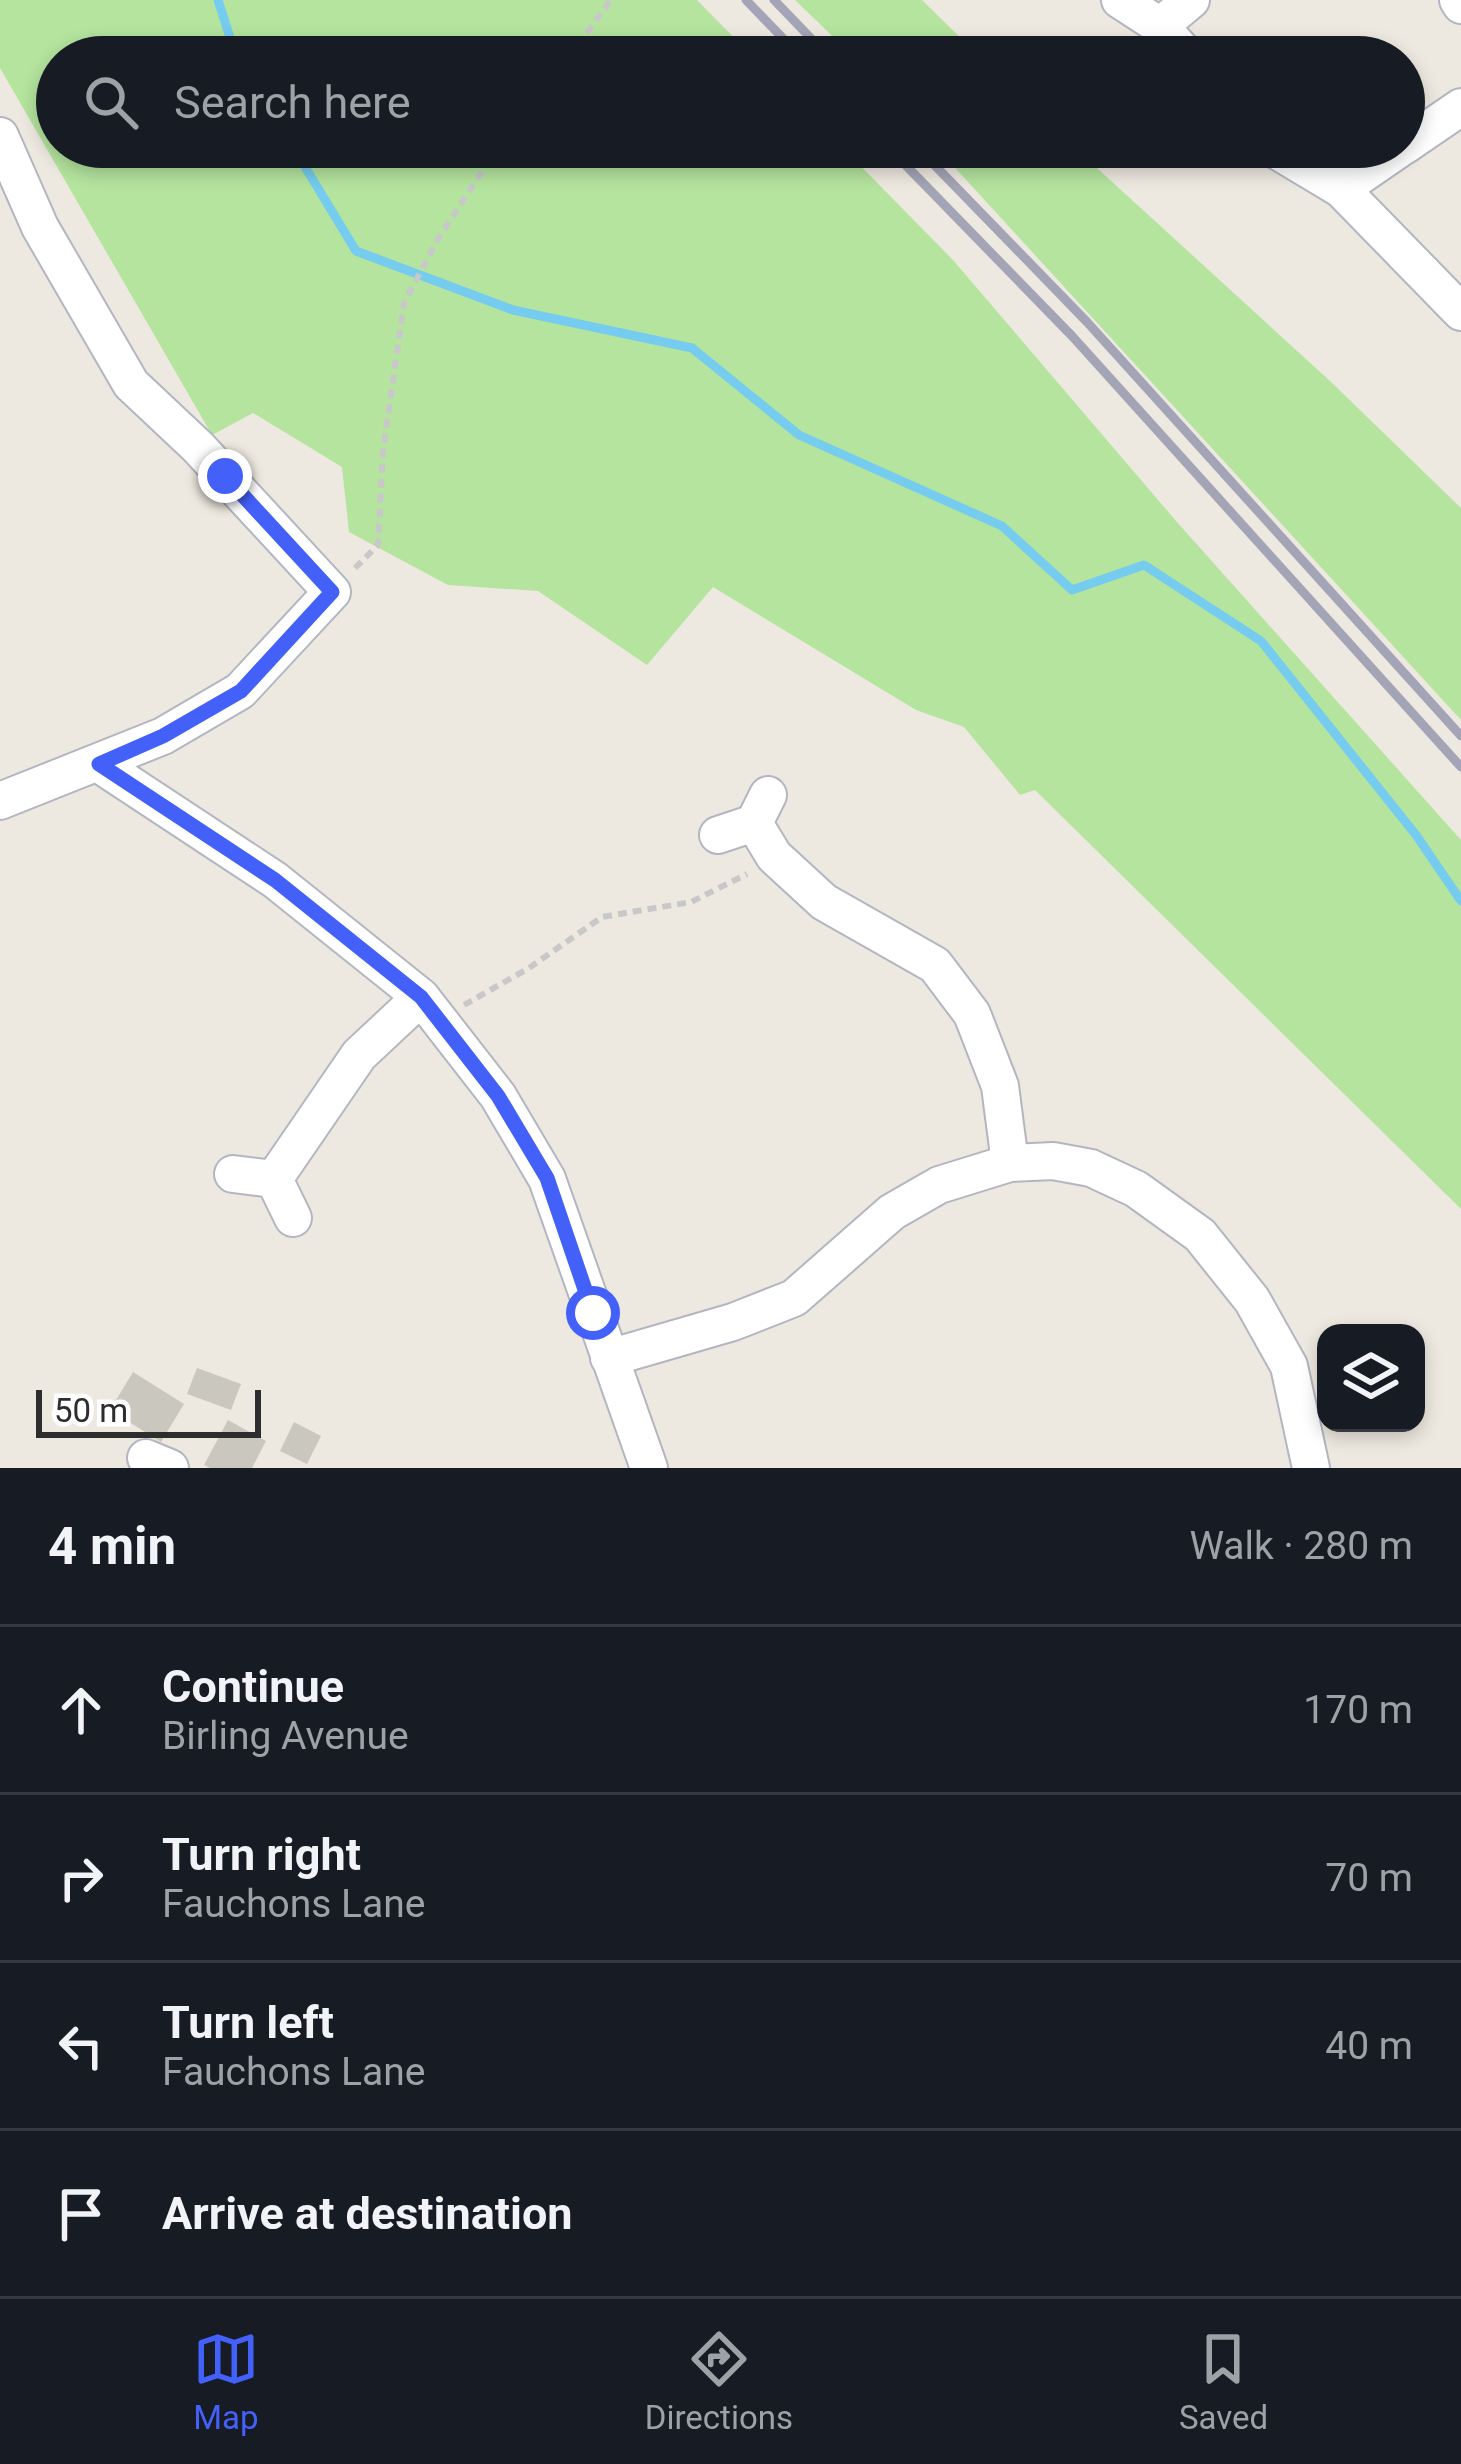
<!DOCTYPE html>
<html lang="en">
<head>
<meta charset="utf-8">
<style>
	body { margin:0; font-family:Roboto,sans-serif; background:#20242c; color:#f1f3f6 }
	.controls { position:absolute; right:36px; bottom:36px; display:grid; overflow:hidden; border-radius:24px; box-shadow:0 6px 18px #0003 }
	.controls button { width:108px; height:108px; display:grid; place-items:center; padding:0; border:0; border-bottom:3px solid #363941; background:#171b24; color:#f1f3f6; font:60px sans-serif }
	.scale { position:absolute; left:36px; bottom:30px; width:225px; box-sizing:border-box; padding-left:12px; border:6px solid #2d2d2d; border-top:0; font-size:33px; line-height:42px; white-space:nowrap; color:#2d2d2d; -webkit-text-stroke:9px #fff; paint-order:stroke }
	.stop { position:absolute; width:36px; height:36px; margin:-27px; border:9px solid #4361f9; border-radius:50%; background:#fff }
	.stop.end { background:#4361f9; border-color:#fff; box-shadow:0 3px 12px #0008 }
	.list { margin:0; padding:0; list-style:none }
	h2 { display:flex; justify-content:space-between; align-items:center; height:156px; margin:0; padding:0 48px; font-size:51px }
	h2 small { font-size:39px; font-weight:400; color:#9ea1a6 }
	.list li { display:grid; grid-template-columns:78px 1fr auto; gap:36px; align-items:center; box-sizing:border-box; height:168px; padding:0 48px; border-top:3px solid #363941 }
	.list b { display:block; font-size:45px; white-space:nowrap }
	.list p { margin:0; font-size:39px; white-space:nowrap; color:#9ea1a6 }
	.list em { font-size:39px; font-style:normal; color:#9ea1a6 }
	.icon { flex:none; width:66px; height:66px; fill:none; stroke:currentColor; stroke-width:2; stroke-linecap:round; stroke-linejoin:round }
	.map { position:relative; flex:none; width:1461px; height:1468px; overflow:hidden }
	.search { position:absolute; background:#171b24; box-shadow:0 6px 18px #0003; left:36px; right:36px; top:36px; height:132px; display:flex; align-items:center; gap:30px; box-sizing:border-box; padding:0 42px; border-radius:66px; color:#9ea1a6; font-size:45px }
	.sheet { height:828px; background:#171b24 }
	nav { display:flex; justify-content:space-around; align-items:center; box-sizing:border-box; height:168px; border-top:3px solid #363941; background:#171b24; font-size:33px; color:#9ea1a6 }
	nav a { display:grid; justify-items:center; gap:6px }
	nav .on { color:#4361f9 }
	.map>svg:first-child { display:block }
	.green { fill:#b4e49e }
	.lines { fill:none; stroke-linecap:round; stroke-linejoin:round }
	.stream { stroke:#75ccef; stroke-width:9 }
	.building { fill:#cac7be }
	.minor-casing { stroke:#b3b6c0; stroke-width:40 }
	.path { stroke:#c8c8c8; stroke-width:6; stroke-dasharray:9 6; stroke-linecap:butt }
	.minor { stroke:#fff; stroke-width:36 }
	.rail { stroke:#a3a5b7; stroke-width:9 }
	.route { stroke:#4361f9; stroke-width:15 }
</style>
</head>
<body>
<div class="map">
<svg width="1461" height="1468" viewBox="0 0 1461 1468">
	<rect width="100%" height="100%" fill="#eee9e0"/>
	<path class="green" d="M0,0H697L753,57H57V147H842L953,260L1176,521L1461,840V1209L1035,790L1020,795L964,727L916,710L713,587L647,665L538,591L448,585L349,532L342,467L253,413L212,435L0,68Z
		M795,0H922L980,57H854Z
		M936,147H1074L1330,381L1461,508V720Z"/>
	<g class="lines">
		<path class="stream" d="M218,0L233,47L239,57
			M293,147L356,251L513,310L692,348L799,435L1002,526L1072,590L1144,565L1261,641L1416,835L1461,901"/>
	</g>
	<path class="building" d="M197,1368L241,1384L231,1410L187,1394Z
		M133,1372L184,1404L161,1442L110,1410Z
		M228,1420L266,1441L252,1468H210L204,1465Z
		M294,1422L321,1436L307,1464L280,1451Z"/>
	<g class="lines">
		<g class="minor-casing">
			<path id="minor" d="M1120,0L1160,26L1188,57
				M1458,0L1461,5
				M1160,26L1191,0
				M0,136L40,227L131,384L198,447L332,592L240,691L163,736L0,801
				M1404,146L1461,107
				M1271,147L1341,189L1461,312
				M1341,189L1402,147
				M99,764L275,880L421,997L498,1096L547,1179L649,1468
				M754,823L774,856L824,902L935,965L972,1014L1000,1086L1010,1163
				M718,835L754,823L768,795
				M233,1174L274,1179L293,1218
				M274,1179L359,1055L421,997
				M609,1358L733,1322L794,1298L892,1212L939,1185L1010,1163L1053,1161L1091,1168L1136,1189L1200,1235L1252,1300L1289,1366L1311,1468
				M146,1458L170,1468"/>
		</g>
		<path class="path" d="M569,57L611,0
			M355,568L378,545L383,451L404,303L438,239L498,147
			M464,1005L529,968L602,917L691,902L747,874"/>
		<use href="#minor" class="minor"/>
		<path class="rail" d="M746,0L801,57
			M774,0L829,57
			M888,147L1072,336L1461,767
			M917,147L1087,322L1461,736"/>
	</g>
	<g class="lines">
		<path class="route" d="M225,476L332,592L241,691L163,736L99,764L275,880L421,997L498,1096L547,1178L593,1313"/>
	</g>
</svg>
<div class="controls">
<button><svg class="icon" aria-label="layers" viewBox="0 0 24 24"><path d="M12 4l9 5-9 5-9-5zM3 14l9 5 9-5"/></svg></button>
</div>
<div class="scale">50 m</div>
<div class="stop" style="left:593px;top:1313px"></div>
<div class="stop end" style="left:225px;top:476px"></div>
<div class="search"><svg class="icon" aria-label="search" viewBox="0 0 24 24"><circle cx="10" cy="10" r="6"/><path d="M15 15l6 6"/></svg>Search here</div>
</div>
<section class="sheet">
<h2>4 min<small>Walk · 280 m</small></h2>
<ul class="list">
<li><svg class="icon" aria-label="ahead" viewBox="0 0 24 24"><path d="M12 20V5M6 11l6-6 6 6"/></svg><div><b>Continue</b><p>Birling Avenue</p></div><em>170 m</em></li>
<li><svg class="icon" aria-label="right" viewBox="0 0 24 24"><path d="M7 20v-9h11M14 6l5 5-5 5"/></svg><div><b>Turn right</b><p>Fauchons Lane</p></div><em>70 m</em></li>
<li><svg class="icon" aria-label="left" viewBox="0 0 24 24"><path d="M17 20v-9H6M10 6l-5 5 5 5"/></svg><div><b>Turn left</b><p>Fauchons Lane</p></div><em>40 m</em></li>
<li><svg class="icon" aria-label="arrive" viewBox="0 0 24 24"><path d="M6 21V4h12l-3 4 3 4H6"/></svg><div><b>Arrive at destination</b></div></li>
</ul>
</section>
<nav>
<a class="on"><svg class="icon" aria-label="map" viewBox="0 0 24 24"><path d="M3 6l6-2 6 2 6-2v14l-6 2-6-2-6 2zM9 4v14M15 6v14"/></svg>Map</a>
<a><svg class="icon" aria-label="directions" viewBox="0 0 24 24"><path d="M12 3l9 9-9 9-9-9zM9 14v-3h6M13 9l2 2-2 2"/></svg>Directions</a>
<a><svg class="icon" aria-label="saved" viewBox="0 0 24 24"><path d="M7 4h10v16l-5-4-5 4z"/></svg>Saved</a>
</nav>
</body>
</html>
